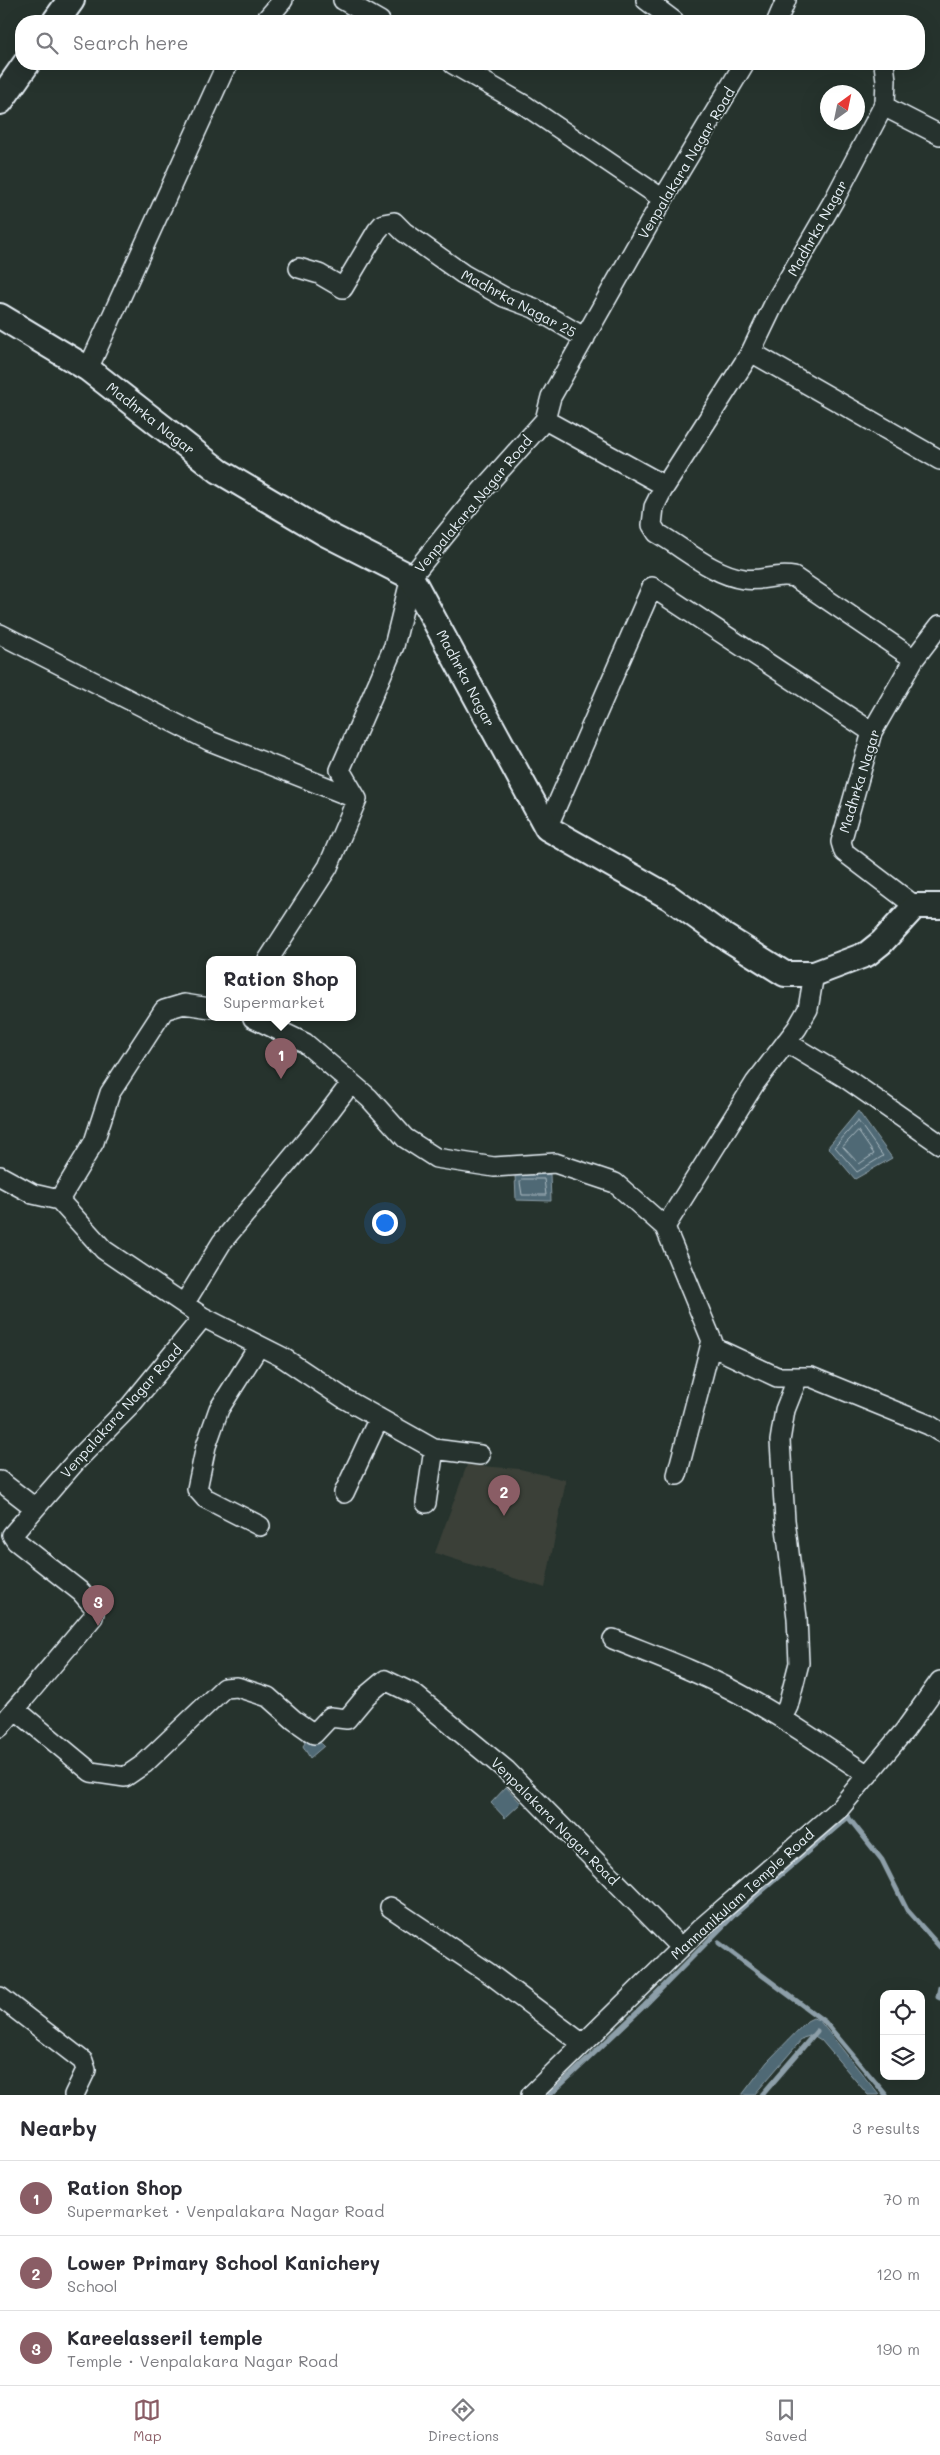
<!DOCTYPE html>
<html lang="en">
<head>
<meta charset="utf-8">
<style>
	body { margin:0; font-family:Mali,sans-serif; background:#f2f2f3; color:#2b2b33 }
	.controls { position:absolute; right:15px; bottom:15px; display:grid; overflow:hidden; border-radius:10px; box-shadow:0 5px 20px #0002 }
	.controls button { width:45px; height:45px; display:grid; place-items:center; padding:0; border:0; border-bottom:1px solid #e1e1e2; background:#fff; color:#2b2b33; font:25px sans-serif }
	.compass { position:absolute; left:820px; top:85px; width:45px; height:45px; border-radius:50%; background:#fff; box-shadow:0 5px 20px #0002; rotate:33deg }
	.you { position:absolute; left:384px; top:1222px; width:18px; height:18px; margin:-12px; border:4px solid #fff; border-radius:50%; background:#1a73e8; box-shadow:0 0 0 8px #1a73e833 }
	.badge { display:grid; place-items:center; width:32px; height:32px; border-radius:50%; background:#8a5d65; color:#fff; font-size:16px; font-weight:700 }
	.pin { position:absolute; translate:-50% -41px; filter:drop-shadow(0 1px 2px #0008) }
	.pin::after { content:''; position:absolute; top:26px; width:18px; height:15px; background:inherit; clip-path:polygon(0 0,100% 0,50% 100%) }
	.popup { position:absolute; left:206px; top:956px; width:150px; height:65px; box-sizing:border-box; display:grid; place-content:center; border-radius:10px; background:#fff; filter:drop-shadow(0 1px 4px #0005); font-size:16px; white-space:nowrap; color:#7c7c81 }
	.popup b { font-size:19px; color:#2b2b33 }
	.popup::after { content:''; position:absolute; left:50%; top:100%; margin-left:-10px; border:10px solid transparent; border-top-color:#fff }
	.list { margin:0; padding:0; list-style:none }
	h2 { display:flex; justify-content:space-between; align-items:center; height:65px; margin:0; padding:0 20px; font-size:21px }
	h2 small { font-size:16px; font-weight:400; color:#7c7c81 }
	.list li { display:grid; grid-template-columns:32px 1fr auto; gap:15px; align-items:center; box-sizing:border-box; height:75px; padding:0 20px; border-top:1px solid #e1e1e2 }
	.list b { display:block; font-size:19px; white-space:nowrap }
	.list p { margin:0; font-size:16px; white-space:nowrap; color:#7c7c81 }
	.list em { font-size:16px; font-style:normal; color:#7c7c81 }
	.icon { flex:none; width:28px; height:28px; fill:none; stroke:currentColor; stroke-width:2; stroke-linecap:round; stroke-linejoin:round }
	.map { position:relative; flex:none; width:940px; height:2095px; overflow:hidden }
	.search { position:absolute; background:#fff; box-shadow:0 5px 20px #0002; left:15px; right:15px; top:15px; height:55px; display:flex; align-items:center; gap:12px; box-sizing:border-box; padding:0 18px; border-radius:20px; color:#7c7c81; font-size:19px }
	.sheet { height:290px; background:#fff }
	nav { display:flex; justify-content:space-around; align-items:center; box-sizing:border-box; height:70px; border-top:1px solid #e1e1e2; background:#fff; font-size:14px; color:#7c7c81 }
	nav a { display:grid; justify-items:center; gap:2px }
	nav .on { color:#8a5d65 }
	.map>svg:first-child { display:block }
	.built { fill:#3b4139 }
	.water { fill:#506974; stroke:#8d9fa9 }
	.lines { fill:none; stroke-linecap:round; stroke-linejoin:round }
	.shore { stroke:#abbbc3; stroke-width:1 }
	.stream { stroke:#8d9fa9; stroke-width:5 }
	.minor-casing { stroke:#e8f1f8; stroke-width:22 }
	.tertiary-casing { stroke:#e8f1f8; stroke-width:28 }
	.secondary-casing { stroke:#e8f1f8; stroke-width:30 }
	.minor { stroke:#26332d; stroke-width:19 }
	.tertiary { stroke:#26332d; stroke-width:24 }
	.secondary { stroke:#26332d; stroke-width:26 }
	.labels { text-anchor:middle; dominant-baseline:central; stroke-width:4; stroke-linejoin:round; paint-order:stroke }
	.street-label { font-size:14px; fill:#e8f1f8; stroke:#26332d }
</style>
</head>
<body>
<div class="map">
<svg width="940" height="2095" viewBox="0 0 940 2095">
	<rect width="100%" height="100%" fill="#26332d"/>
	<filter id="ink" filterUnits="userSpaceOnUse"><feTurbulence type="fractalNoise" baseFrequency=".02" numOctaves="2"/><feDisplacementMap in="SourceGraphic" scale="10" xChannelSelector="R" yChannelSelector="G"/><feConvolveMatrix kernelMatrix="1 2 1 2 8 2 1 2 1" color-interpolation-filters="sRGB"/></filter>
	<g filter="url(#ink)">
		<path class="built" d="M467,1465L520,1469L566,1480L545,1588L435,1553Z"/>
		<path class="water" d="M858,1111L892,1158L855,1179L828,1147Z
			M550,1174L551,1201L516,1200L515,1175Z
			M309,1733L324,1746L310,1758L303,1746L305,1743L303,1739Z
			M506,1787L521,1803L505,1818L491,1803Z
			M813,2018L819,2020L879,2095H868L821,2040L813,2035L803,2038L754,2095H742L767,2062L807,2021Z"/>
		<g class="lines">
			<path class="shore" d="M858,1121L883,1156L857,1172L835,1147Z
				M858,1131L874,1154L859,1164L843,1147Z
				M523,1179H544L546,1195H522L520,1182Z"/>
			<path class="stream" d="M719,1943L825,2022L886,2095
				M940,1987L938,1997L940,1998
				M550,2095L644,2006L736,1913L848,1817L882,1860L907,1910L940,1947
				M762,2095L817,2031"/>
			<g class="minor-casing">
				<path id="minor" d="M343,0L380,21
					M646,0L674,21
					M265,21L283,0
					M777,21L786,0
					M453,64L526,106L663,199
					M884,64L886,80L885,103L889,109L940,135
					M885,103L834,200L775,302L751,352L662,491L654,507L652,525L657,533C684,548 713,575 744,579C762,582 775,573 794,577L914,659
					M299,268L319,274L343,288L377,231L383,224L394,222L404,232L463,274L504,297L534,308L585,338
					M751,352L940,460
					M88,369L224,70L229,64
					M545,420L665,486
					M0,634L210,741L357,799
					M547,828L652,587L872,732
					M915,906L844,852L841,842L872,732L914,659L940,625
					M268,960L328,867L357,799L340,770L394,646L411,577L475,498L545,420L551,397L663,199L744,64
					M253,1018L305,1043L369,1098L405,1138L436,1158L494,1167L555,1163L615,1183L665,1227L715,1348L777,1377H811L929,1425L940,1432
					M786,1042L844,1077L940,1144
					M0,1176L33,1194L59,1200L104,1250L203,1317L130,1406L77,1460L12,1535L16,1541L81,1592L95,1608L93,1617L0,1727
					M59,1200L94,1142L110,1093L164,1010L184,1004L210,1008
					M665,1227L755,1083L797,1028L808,1009L814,974
					M184,1304L222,1242L320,1124L351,1083
					M203,1317L282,1357L345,1399L434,1449L480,1455
					M259,1346L219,1409L206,1446L197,1489L205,1498L260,1526
					M677,1475L712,1340
					M0,1481L35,1508
					M344,1493L379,1418
					M426,1503L434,1449
					M613,1639C655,1656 697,1671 736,1692C782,1716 825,1747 868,1775
					M15,1709L91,1772L125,1777L144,1764L224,1688L237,1687L268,1697L294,1720L314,1734L330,1717L347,1719L367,1695L385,1680L414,1694L506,1770L681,1948
					M782,1718L788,1706L799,1663L797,1618L785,1520L780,1441L785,1410L798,1377
					M390,1907L490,1974L583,2044
					M0,1997L83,2061L86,2070L74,2095
					M531,2095L700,1929L840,1808L905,1730L940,1681"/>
			</g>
			<g class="tertiary-casing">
				<path id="tertiary" d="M0,316L88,369L219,471L324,533L411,577L547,828L669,897L719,933L785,974H814L867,954L882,942L915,906H940"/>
			</g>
			<g class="secondary-casing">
				<path id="secondary" d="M56,21L71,0
					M0,101L26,64"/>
			</g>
			<use href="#minor" class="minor"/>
			<use href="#tertiary" class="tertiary"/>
			<use href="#secondary" class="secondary"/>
		</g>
	</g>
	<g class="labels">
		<g class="street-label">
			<text transform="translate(686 163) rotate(-59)">Venpalakara Nagar Road</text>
			<text transform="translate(817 228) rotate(-61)">Madhrka Nagar</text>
			<text transform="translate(519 303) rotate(28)">Madhrka Nagar 25</text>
			<text transform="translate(151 418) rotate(38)">Madhrka Nagar</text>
			<text transform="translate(473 504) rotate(-50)">Venpalakara Nagar Road</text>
			<text transform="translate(466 678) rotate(62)">Madhrka Nagar</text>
			<text transform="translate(859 781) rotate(-73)">Madhrka Nagar</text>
			<text transform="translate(121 1411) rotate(-48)">Venpalakara Nagar Road</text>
			<text transform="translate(555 1821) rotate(45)">Venpalakara Nagar Road</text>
			<text transform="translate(742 1894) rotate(-42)">Mannanikulam Temple Road</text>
		</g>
	</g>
</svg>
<div class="controls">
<button><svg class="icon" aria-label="locate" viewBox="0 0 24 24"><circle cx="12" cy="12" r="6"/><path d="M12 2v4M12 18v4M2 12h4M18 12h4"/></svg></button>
<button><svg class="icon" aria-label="layers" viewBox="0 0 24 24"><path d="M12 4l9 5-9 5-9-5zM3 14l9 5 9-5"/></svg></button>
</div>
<svg class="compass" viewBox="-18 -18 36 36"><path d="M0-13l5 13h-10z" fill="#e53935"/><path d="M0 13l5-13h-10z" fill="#7c7c81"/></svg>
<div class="you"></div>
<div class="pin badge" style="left:281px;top:1079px">1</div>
<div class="popup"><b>Ration Shop</b>Supermarket</div>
<div class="pin badge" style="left:504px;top:1516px">2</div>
<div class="pin badge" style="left:98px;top:1626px">3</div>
<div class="search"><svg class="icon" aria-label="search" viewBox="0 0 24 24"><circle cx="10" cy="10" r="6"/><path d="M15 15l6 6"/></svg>Search here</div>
</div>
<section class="sheet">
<h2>Nearby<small>3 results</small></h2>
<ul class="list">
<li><span class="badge">1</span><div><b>Ration Shop</b><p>Supermarket · Venpalakara Nagar Road</p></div><em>70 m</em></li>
<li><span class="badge">2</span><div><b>Lower Primary School Kanichery</b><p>School</p></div><em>120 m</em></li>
<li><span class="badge">3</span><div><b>Kareelasseril temple</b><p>Temple · Venpalakara Nagar Road</p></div><em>190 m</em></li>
</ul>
</section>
<nav>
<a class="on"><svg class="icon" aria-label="map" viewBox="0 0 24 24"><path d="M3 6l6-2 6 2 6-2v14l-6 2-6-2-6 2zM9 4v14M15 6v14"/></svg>Map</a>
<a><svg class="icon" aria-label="directions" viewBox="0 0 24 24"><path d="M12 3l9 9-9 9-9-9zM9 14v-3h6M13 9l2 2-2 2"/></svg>Directions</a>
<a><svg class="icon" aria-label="saved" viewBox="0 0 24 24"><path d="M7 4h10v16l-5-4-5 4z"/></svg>Saved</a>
</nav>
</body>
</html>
